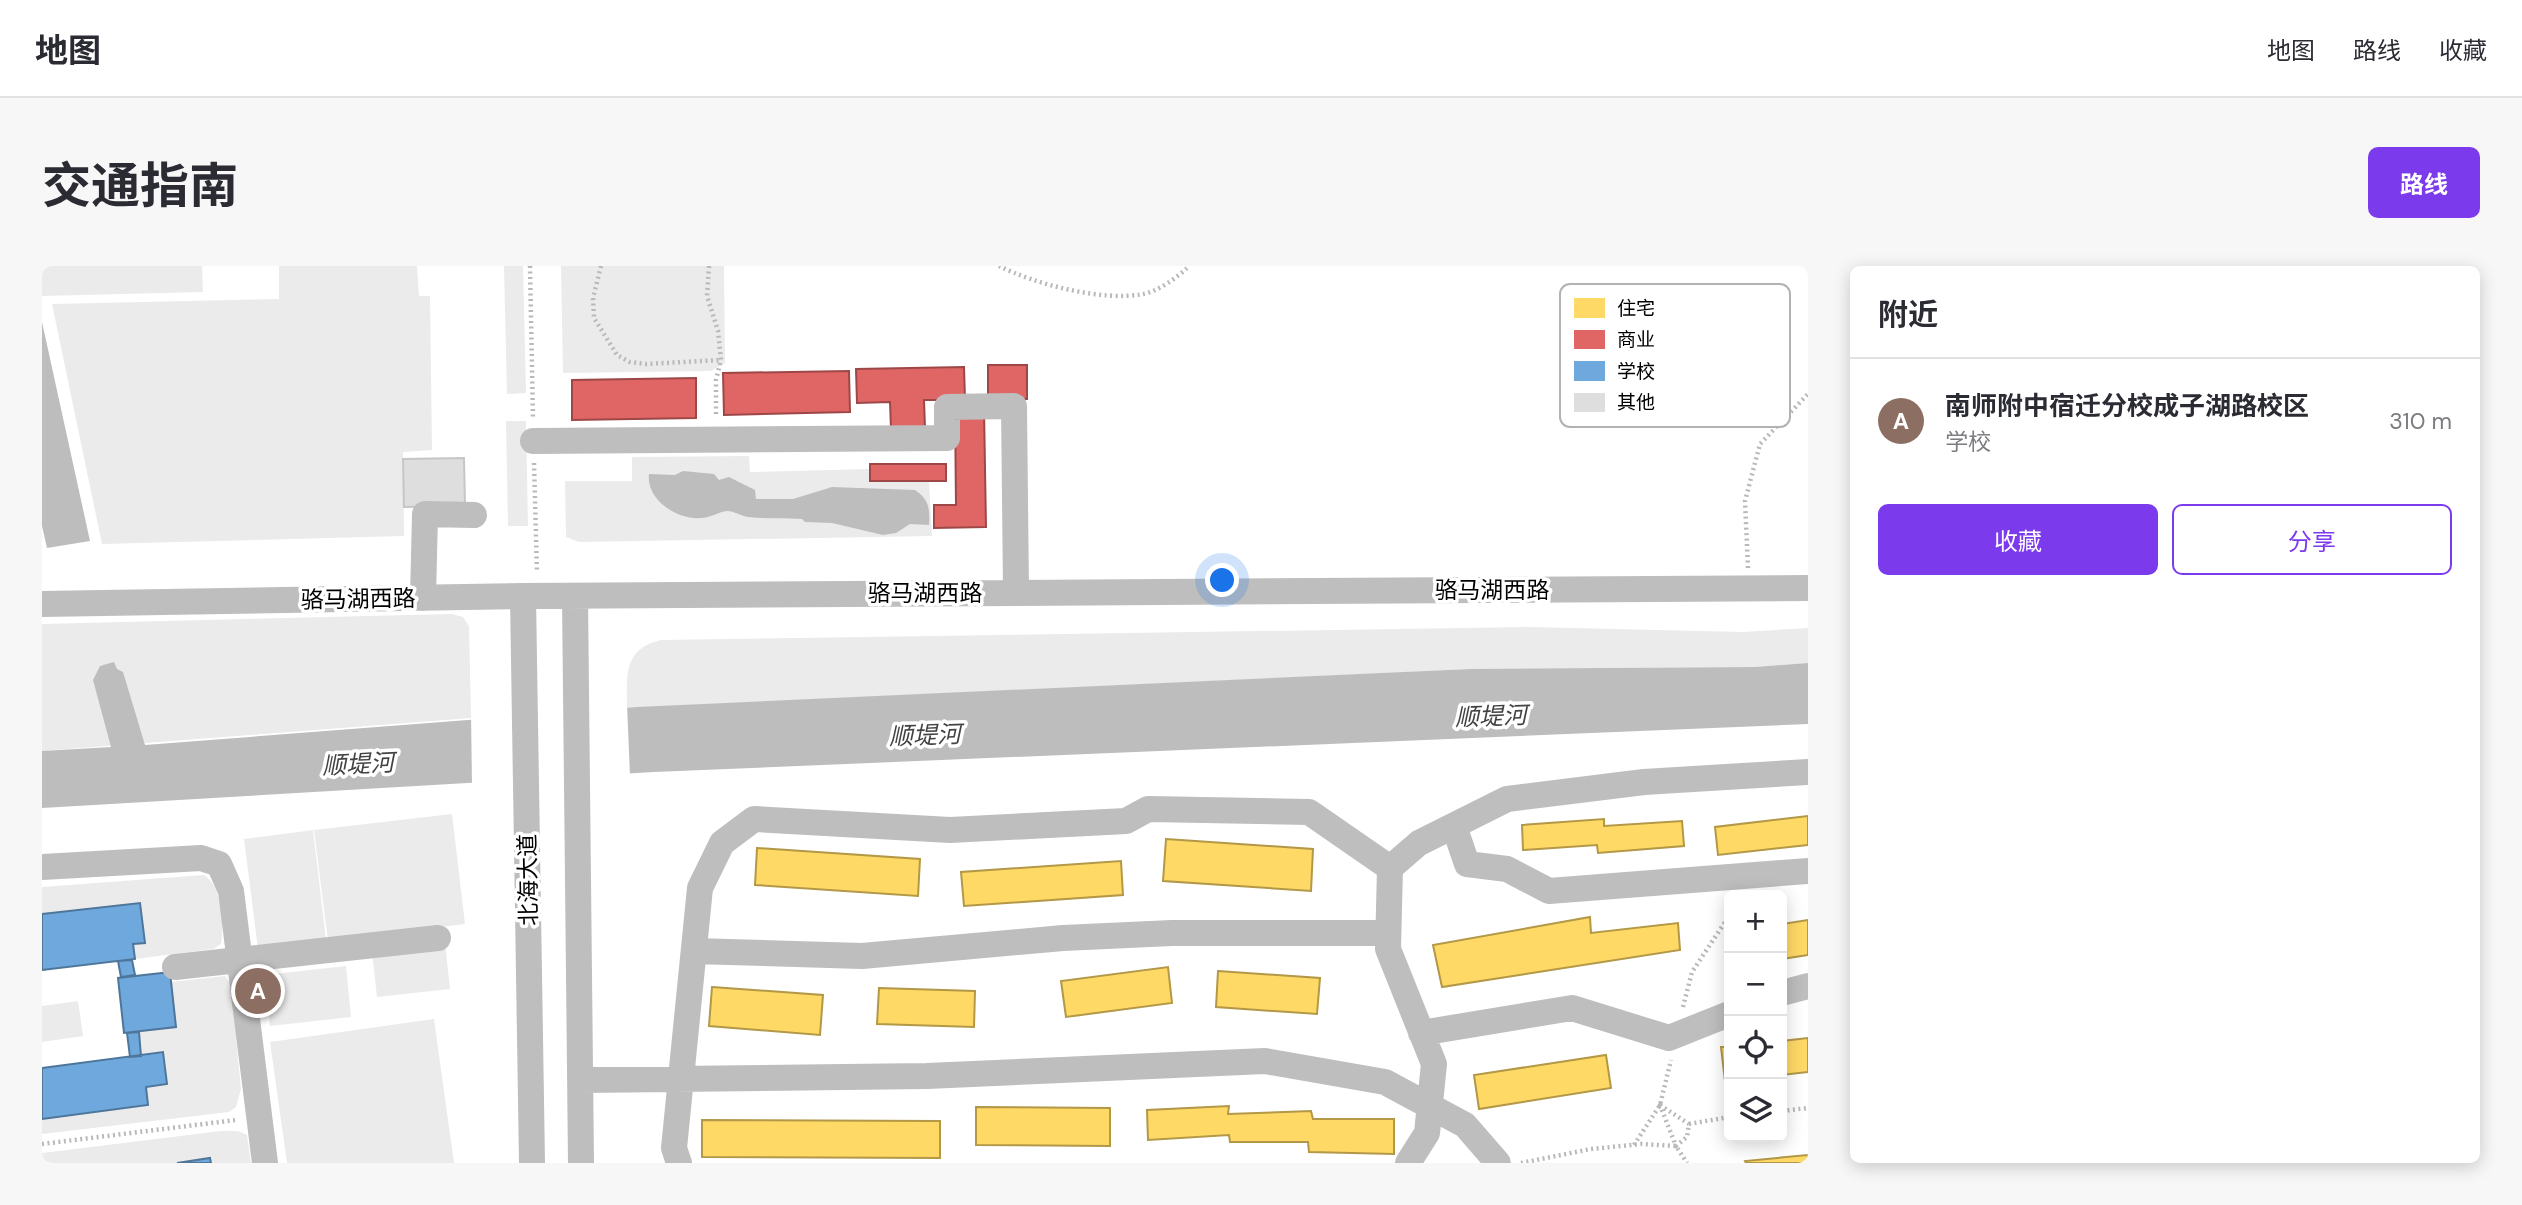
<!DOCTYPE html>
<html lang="zh">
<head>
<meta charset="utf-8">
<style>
	body { margin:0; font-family:"DM Sans","Noto Sans SC",sans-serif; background:#f7f7f7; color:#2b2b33 }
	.controls { position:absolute; right:21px; bottom:21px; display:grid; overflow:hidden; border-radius:10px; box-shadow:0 4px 18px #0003 }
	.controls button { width:63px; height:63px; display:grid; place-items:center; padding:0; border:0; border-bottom:2px solid #e1e1e2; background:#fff; color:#2b2b33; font:35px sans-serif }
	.you { position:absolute; left:1181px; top:315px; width:24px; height:24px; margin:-18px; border:5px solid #fff; border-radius:50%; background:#1a73e8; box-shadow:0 0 0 10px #1a73e833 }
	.badge { display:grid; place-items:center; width:46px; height:46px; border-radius:50%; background:#7c3aed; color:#fff; font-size:23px; font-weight:700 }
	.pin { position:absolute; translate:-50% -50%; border:4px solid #fff; box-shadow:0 2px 7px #0006 }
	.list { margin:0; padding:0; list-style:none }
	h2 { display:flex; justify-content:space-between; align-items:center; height:91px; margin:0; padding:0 28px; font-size:30px }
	h2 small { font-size:23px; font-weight:400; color:#7c7c81 }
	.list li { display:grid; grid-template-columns:46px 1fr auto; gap:21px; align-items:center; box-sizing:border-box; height:126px; padding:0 28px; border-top:2px solid #e1e1e2 }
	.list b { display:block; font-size:26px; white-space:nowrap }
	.list p { margin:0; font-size:23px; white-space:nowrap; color:#7c7c81 }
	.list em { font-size:23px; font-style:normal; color:#7c7c81 }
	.actions { display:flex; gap:14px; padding:21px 28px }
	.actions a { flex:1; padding:16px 0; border:2px solid #7c3aed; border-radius:10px; text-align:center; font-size:24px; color:#7c3aed }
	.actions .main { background:#7c3aed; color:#fff }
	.icon { flex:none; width:38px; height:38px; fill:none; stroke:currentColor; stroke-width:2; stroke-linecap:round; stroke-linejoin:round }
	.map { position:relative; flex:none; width:1766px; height:897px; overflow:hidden; border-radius:10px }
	header { display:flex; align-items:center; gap:42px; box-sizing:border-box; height:98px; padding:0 35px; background:#fff; border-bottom:2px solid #e1e1e2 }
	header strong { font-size:33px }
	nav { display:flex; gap:38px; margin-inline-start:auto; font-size:24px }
	.intro { display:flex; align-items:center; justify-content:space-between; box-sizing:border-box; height:168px; padding:0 42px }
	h1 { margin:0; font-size:49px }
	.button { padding:18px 32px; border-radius:10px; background:#7c3aed; color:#fff; font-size:24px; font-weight:700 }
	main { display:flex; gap:42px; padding:0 42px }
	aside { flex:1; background:#fff; border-radius:10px; box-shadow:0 4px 18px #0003 }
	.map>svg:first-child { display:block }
	.green { fill:#ebebeb }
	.water { fill:#bdbdbd }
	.pier { fill:#fff }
	.homes { fill:#ffd966; stroke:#b29847; stroke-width:2 }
	.shops { fill:#e06666; stroke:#9d4747; stroke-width:2 }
	.schools { fill:#6fa8dc; stroke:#4e769a; stroke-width:2 }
	.building { fill:#dedede; stroke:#c6c6c6; stroke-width:2 }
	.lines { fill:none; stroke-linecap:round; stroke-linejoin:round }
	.path { stroke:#b9b9b9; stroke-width:4.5; stroke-dasharray:2 3.5; stroke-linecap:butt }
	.minor { stroke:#bebebe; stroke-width:26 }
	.labels { text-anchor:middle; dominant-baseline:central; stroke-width:7; stroke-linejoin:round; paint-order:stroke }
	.street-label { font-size:23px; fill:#000; stroke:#fff }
	.water-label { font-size:24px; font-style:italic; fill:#424242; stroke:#fff }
	.key { fill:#fff; stroke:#b2b2b2; stroke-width:2 }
	.key-label { font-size:19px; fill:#000 }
</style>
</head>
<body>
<header>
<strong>地图</strong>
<nav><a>地图</a><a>路线</a><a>收藏</a></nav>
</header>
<div class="intro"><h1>交通指南</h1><a class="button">路线</a></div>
<main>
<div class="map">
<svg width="1766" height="897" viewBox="0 0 1766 897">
	<rect width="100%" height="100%" fill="#fff"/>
	<path class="green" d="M0,0H160L161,26L0,30Z
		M237,0H375L377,30H388L390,184L361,186L362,270L60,278L10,38L237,33Z
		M462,0H481L484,127L465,128Z
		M519,0H682L683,97L669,105L521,107Z
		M464,155H484L486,260H466Z
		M707,190L708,206L828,203V215H887L890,270L537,276L524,271L523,215H590V191Z
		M410,348L421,351L427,360L429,452L0,485V358Z
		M1487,361L1701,366L1766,362V397L1713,401L1428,403L585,442C585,409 581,383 619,374Z
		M410,548L423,658L286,675L272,564Z
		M271,564L284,674L216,683L202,573Z
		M162,609C181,621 182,657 179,678L171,683L93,693L91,678L103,677L98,637L0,648V621Z
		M403,677L408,723L335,731L330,686Z
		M304,700L309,751L228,760L223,709Z
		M183,710L189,718L199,823L194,841L187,846L0,868V853L106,839L104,821L125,818L121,787L99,790L97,766L134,761L129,716Z
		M36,735L41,770L0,776V740Z
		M392,753L412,897H245L228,776Z
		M179,865H196L205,869L209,897H169L167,892L135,897H0V887Z"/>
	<path class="water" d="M0,56L48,275L5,282L0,260Z
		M641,205L672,208L677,214L687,211L713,224L714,233H751L790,221L873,224C887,233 888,243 887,259L868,258L854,267L841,269L790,257L763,256L760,253C741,252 725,253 706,251C700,250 692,245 685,245C676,246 668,252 659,252C634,254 604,233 607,208L633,209Z
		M72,396L75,403L81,406L103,479L595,441L1428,403L1713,401L1766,397V458L612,506L0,542V485L69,481L51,414L58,400Z"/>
	<path class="pier" d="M585,438L588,510L430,520L429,448Z"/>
	<path class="homes" d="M1766,550V579L1676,589L1673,561Z
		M1562,553V560L1640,555L1642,580L1556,587L1555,579L1481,584L1480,559Z
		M1124,573L1271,583L1269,625L1121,615Z
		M715,582L878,593L876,630L713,619Z
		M1079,595L1081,629L922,640L919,606Z
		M1548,651L1549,667L1636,657L1638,684L1400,721L1391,679Z
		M1766,654V689L1740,693V658Z
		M1126,701L1130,737L1024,751L1019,715Z
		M1176,705L1278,712L1275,748L1174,741Z
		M670,721L781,729L778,769L667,760Z
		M837,722L933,725L932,761L835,758Z
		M1766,772V806L1740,809V775Z
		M1679,781H1687V814L1683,815Z
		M1564,789L1569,822L1437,843L1432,809Z
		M1187,840L1186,848L1269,845L1271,853H1352V888L1267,886L1266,876H1188L1187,869L1106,874L1105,844Z
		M934,841L1068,842V880L934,879Z
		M660,854L898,855V892L660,891Z
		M1766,889V897H1704L1703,895Z"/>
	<path class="shops" d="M946,99H985V133H946Z
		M922,101L923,134H882L883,162L849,163L848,136L815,137L814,103Z
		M807,105L808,146L682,149L681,107Z
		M654,112V152L530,154V114Z
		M913,143H942L944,261L892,262V239H914Z
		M828,198H904V215H828Z"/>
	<path class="schools" d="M98,637L103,677L91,678L93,693L0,704V648Z
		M90,694L93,709L79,711L76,695Z
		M128,706L134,761L82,767L76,712Z
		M97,766L99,790L88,791L85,767Z
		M121,786L125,818L104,821L106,839L0,853V802Z
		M168,892L169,897H135Z"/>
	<path class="building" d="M422,192L423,240L362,241L361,193Z"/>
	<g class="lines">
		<path class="path" d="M488,0L491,153
			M559,0L551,32L552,52L575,89L588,96L604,98L679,94
			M667,0L665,30L676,65L679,94L674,114V151
			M957,0C993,18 1061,36 1101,28C1117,25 1136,11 1147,0
			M492,197L495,307
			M1706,302L1703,235L1718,178L1766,128
			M1641,741L1650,706L1687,650
			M1618,839L1647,858L1645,871L1634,880Z
			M1740,845L1766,842
			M1647,858L1687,851
			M0,878L194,854
			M1592,879L1618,839L1629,794
			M1479,897L1549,883L1599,878L1634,880L1645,897"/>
		<path class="minor" d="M491,175L905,172V141L972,140L974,326
			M481,330L490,897
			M533,330L539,897
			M381,332L383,248L432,249
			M0,338L481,330L1766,322
			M1412,560L1425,598L1465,603L1507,625L1766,605
			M0,601L159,592L177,598L189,625L223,897
			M1348,602L1377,577L1465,533L1602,516L1766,506
			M652,685L820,690L1021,672L1130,667H1346
			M133,701L396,672
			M1740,727L1766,720
			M1379,767L1530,742L1627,772L1687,748
			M539,814L885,810L1223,795L1343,816L1423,859L1456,897
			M637,897L632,882L658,622L680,577L712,553L908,564L1084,555L1106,543L1267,546L1348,602L1346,683L1392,798L1385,867L1366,897"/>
	</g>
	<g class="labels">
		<g class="street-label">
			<text x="1450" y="324">骆马湖西路</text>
			<text x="883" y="327">骆马湖西路</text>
			<text transform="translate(316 333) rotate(-1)">骆马湖西路</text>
			<text transform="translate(486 614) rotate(-91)">北海大道</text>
		</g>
		<g class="water-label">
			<text transform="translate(1449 450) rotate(-2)">顺堤河</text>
			<text transform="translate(883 469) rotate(-2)">顺堤河</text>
			<text transform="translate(316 498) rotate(-3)">顺堤河</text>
		</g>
	</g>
	<rect x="1518" y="18" width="230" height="143" rx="10" class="key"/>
	<rect x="1532" y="32" width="31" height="20" fill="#ffd966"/>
	<rect x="1532" y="64" width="31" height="19" fill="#e06666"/>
	<rect x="1532" y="95" width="31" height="20" fill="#6fa8dc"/>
	<rect x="1532" y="127" width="31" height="19" fill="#dedede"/>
	<g class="key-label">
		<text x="1575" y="49">住宅</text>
		<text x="1575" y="80">商业</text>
		<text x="1575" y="112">学校</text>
		<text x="1575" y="143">其他</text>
	</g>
</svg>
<div class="controls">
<button>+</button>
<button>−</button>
<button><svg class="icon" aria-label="locate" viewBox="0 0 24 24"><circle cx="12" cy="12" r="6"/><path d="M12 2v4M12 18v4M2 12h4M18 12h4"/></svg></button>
<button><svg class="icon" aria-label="layers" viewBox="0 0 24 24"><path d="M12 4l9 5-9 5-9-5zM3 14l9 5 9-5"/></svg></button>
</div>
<div class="you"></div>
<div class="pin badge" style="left:216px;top:725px;background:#8d6e63">A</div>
</div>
<aside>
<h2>附近<small></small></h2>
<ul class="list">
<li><span class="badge" style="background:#8d6e63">A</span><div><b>南师附中宿迁分校成子湖路校区</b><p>学校</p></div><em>310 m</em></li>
</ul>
<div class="actions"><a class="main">收藏</a><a>分享</a></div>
</aside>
</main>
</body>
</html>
